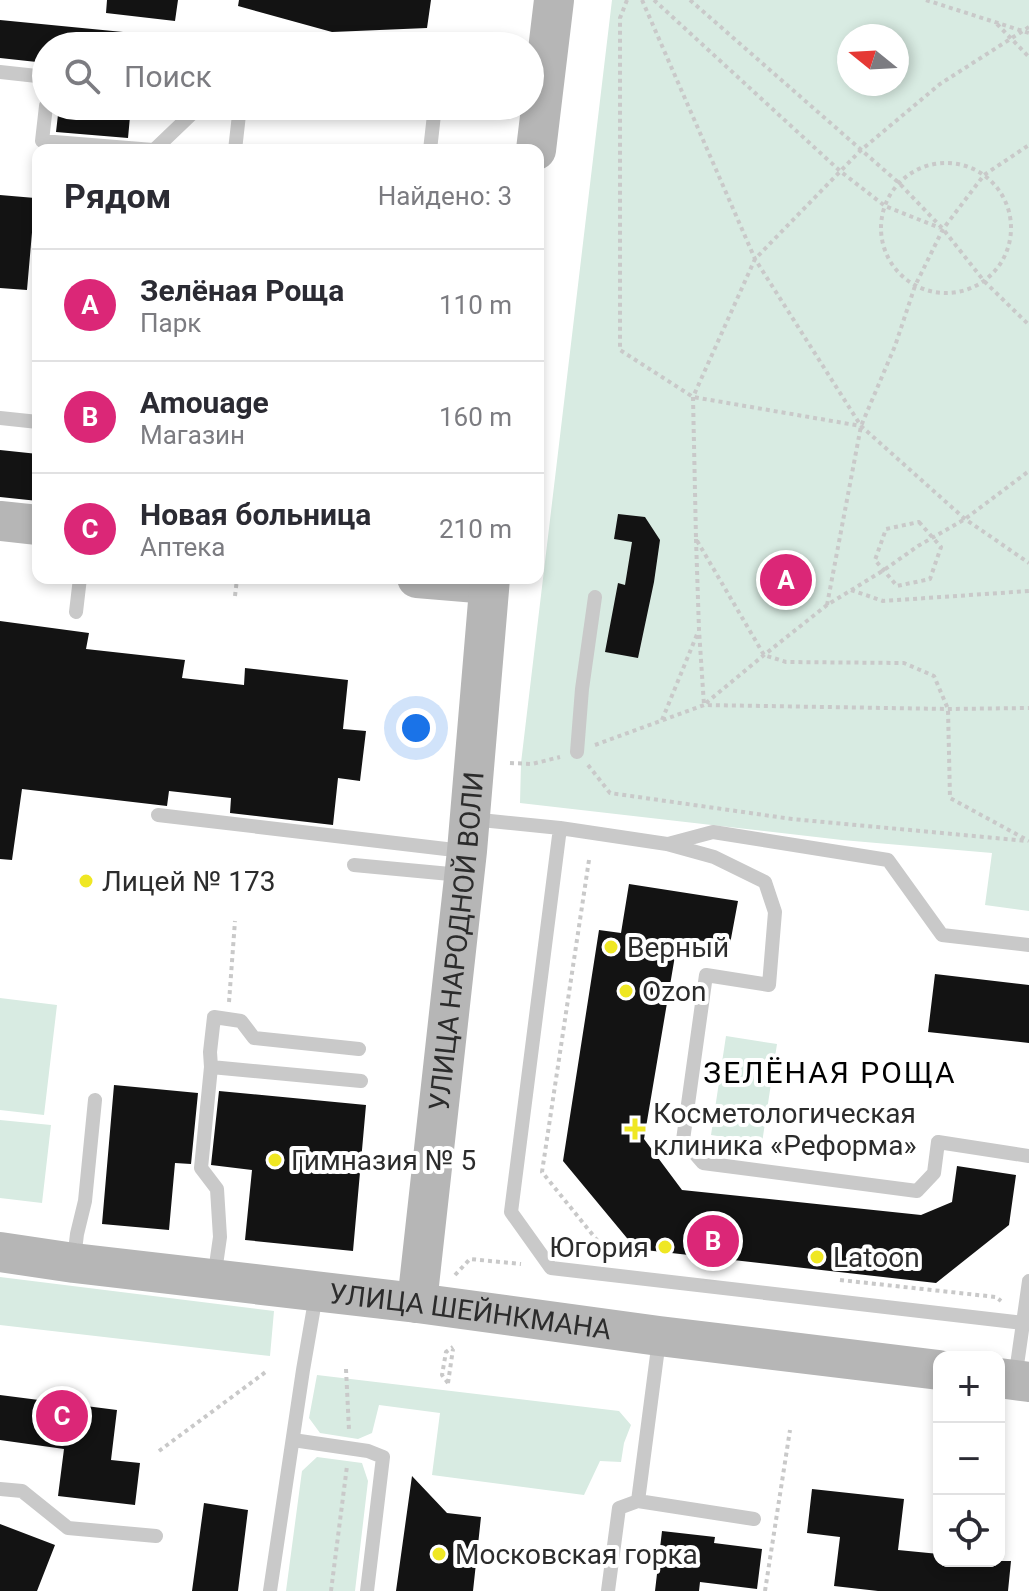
<!DOCTYPE html>
<html lang="ru">
<head>
<meta charset="utf-8">
<style>
	body { margin:0; font-family:Roboto,sans-serif; background:#f2f2f3; color:#2b2b33 }
	.controls { position:absolute; right:24px; bottom:24px; display:grid; overflow:hidden; border-radius:16px; box-shadow:0 4px 12px #0003 }
	.controls button { width:72px; height:72px; display:grid; place-items:center; padding:0; border:0; border-bottom:2px solid #e1e1e2; background:#fff; color:#2b2b33; font:40px sans-serif }
	.compass { position:absolute; left:837px; top:24px; width:72px; height:72px; border-radius:50%; background:#fff; box-shadow:0 4px 12px #0003; rotate:288deg }
	.you { position:absolute; left:416px; top:728px; width:28px; height:28px; margin:-20px; border:6px solid #fff; border-radius:50%; background:#1a73e8; box-shadow:0 0 0 12px #1a73e833 }
	.badge { display:grid; place-items:center; width:52px; height:52px; border-radius:50%; background:#db2777; color:#fff; font-size:26px; font-weight:700 }
	.pin { position:absolute; translate:-50% -50%; border:4px solid #fff; box-shadow:0 2px 8px #0006 }
	.list { margin:0; padding:0; list-style:none }
	h2 { display:flex; justify-content:space-between; align-items:center; height:104px; margin:0; padding:0 32px; font-size:34px }
	h2 small { font-size:26px; font-weight:400; color:#7c7c81 }
	.list li { display:grid; grid-template-columns:52px 1fr auto; gap:24px; align-items:center; box-sizing:border-box; height:112px; padding:0 32px; border-top:2px solid #e1e1e2 }
	.list b { display:block; font-size:30px; white-space:nowrap }
	.list p { margin:0; font-size:26px; white-space:nowrap; color:#7c7c81 }
	.list em { font-size:26px; font-style:normal; color:#7c7c81 }
	.icon { flex:none; width:44px; height:44px; fill:none; stroke:currentColor; stroke-width:2; stroke-linecap:round; stroke-linejoin:round }
	.map { position:relative; flex:none; width:1029px; height:1591px; overflow:hidden }
	.search { position:absolute; background:#fff; box-shadow:0 4px 12px #0003; left:32px; top:32px; width:512px; height:88px; display:flex; align-items:center; gap:20px; box-sizing:border-box; padding:0 28px; border-radius:44px; color:#7c7c81; font-size:30px }
	.panel { position:absolute; background:#fff; box-shadow:0 4px 12px #0003; left:32px; top:144px; width:512px; height:440px; border-radius:16px }
	.map>svg:first-child { display:block }
	.green { fill:#d8ebe2; fill-rule:evenodd }
	.building { fill:#131313 }
	.lines { fill:none; stroke-linecap:round; stroke-linejoin:round }
	.path { stroke:#c9c9c9; stroke-width:4; stroke-dasharray:4 4; stroke-linecap:butt }
	.lane { stroke:#c9c9c9; stroke-width:14 }
	.secondary { stroke:#b6b6b6; stroke-width:40 }
	.poi-dot { fill:#efe723; stroke:#fff; stroke-width:3 }
	.labels { text-anchor:middle; dominant-baseline:central; stroke-width:8; stroke-linejoin:round; paint-order:stroke }
	.poi-label { font-size:28px; fill:#2c2c2c; stroke:#fff; text-anchor:start }
	.street-label { font-size:28px; fill:#2c2c2c; stroke:#fff }
	.neighbourhood-label { font-size:30px; letter-spacing:2px; fill:#000; stroke:#fff }
</style>
</head>
<body>
<div class="map">
<svg width="1029" height="1591" viewBox="0 0 1029 1591">
	<rect width="100%" height="100%" fill="#fff"/>
	<path class="green" d="M612,0H1029V911L985,905L992,853L842,840L520,803L521,763ZM849,36H897V84H849Z
		M0,998L57,1005L44,1115L0,1110Z
		M726,1036L777,1044L762,1143L711,1135Z
		M0,1120L51,1125L42,1203L0,1198Z
		M0,1277L274,1311L270,1356L0,1325Z
		M317,1375L619,1411L631,1425L624,1443L621,1462L600,1461L584,1495L432,1475L440,1413L379,1405L372,1433L358,1439L320,1433L309,1418Z
		M317,1457L362,1463L368,1481L355,1591H286L302,1471Z"/>
	<path class="building" d="M107,0H178L175,21L106,13Z
		M239,0H431L427,28L332,32L238,6Z
		M0,20L123,32L122,46H46V63L0,58Z
		M59,106H131L128,138L56,132Z
		M0,195L35,198L27,290L0,288Z
		M0,450L38,454V501L0,497Z
		M618,514L645,517L660,540L654,582L638,658L605,652L618,583L625,585L632,542L614,539Z
		M0,621L89,633L86,649L185,660L182,678L244,685L245,668L348,680L343,729L366,731L360,781L338,778L333,825L230,813L231,798L169,791L167,806L22,789L12,860L0,859Z
		M629,884L738,901L730,944L678,938L644,1139L682,1190L921,1215L952,1202L957,1166L1016,1175L1009,1225L936,1283L636,1249L563,1161L599,930L621,933Z
		M935,974L1029,985V1043L928,1032Z
		M114,1085L198,1093L191,1164L175,1163L169,1230L102,1224Z
		M219,1091L366,1105L353,1251L245,1240L252,1170L211,1165Z
		M0,1395L117,1410L111,1460L140,1463L135,1505L58,1496L64,1449L0,1440Z
		M412,1476L447,1513L481,1517L473,1591H396Z
		M812,1489L904,1499L898,1550L939,1554V1561H1011L1008,1591H878L834,1586L840,1537L807,1533Z
		M204,1503L248,1510L238,1591H192Z
		M0,1524L55,1545L37,1591H0Z
		M662,1531L715,1537L714,1543L762,1549L757,1589L700,1582L699,1591H655Z"/>
	<g class="lines">
		<path class="path" d="M627,0L620,18V350L693,397L861,426
			M642,0L755,259L861,426L965,519L1029,563
			M654,0L840,171L885,206L940,228
			M690,0L899,183L943,229L984,281L1029,325
			M926,0L1029,33
			M997,24L1029,57
			M1029,27L940,84L860,151L755,259L693,397L696,539L764,655L786,662L904,663L934,676L948,709L950,798L1029,841
			M881 228a65 65 0 1 1 130 0a65 65 0 1 1-130 0Z
			M919,522L941,547L930,579L897,586L875,560L886,529Z
			M696,539L699,630L704,705
			M851,590L883,601L1029,591
			M235,596L237,579
			M827,605L861,426L895,346L915,286L943,229L984,175L1029,145
			M706,703L764,655L827,605L884,570L918,546L965,519L1029,471
			M662,720L698,632
			M595,745L704,705L948,709L1029,708
			M510,763L532,764L560,757
			M588,765L610,793L792,819L1027,841
			M589,860L542,1172L609,1255
			M229,1002L235,921
			M455,1275L470,1259L521,1264
			M840,1280L996,1297L1001,1301
			M346,1369L349,1430
			M448,1383L442,1375L446,1352L453,1347
			M448,1383L453,1349
			M159,1451L267,1371
			M331,1591L347,1466
			M765,1591L790,1430"/>
		<path class="lane" d="M0,72L46,77
			M46,106L42,141L153,150
			M154,150L200,106
			M235,150L240,106
			M430,150L435,106
			M0,418L38,422
			M76,612L80,578
			M577,752L582,689L595,597
			M158,815L463,851
			M471,819L560,828L667,844L714,857L765,882L775,912L769,985L706,975L683,1140L703,1163L917,1191L934,1173L938,1142L1029,1156
			M560,828L511,1212L551,1268L1023,1323
			M668,844L713,832L888,860L942,935L1029,945
			M354,865L461,875
			M211,1067L210,1052L214,1017L241,1021L254,1038L359,1049
			M74,1259L77,1234L85,1201L95,1100
			M214,1279L220,1237L217,1189L201,1168L211,1067L361,1081
			M1015,1379L1029,1281
			M293,1440L368,1451L383,1457L367,1591
			M0,1489L22,1491L68,1528L156,1536
			M638,1501L754,1519
			M270,1591L303,1370L316,1295
			M608,1591L619,1508L638,1501L659,1340"/>
		<g class="secondary">
			<path d="M536,150L554,0"/>
			<path d="M0,521L38,525"/>
			<path d="M417,578L489,584"/>
			<path id="s1" d="M0,1252L74,1263L417,1303L659,1336L939,1370"/>
			<path id="s2" d="M417,1303L467,851L490,578"/>
			<path d="M999,1378L1029,1382"/>
		</g>
	</g>
	<g class="poi-dot">
		<circle cx="86" cy="881" r="8"/>
		<circle cx="611" cy="947" r="8"/>
		<circle cx="626" cy="991" r="8"/>
		<path d="M631 1117h8v8h8v8h-8v8h-8v-8h-8v-8h8z"/>
		<circle cx="275" cy="1160" r="8"/>
		<circle cx="665" cy="1247" r="8"/>
		<circle cx="817" cy="1257" r="8"/>
		<circle cx="439" cy="1554" r="8"/>
	</g>
	<g class="labels">
		<g class="poi-label">
			<text x="102" y="881">Лицей № 173</text>
			<text x="627" y="947">Верный</text>
			<text x="642" y="991">Ozon</text>
			<text x="653" y="1113">Косметологическая<tspan x="653" dy="32">клиника «Реформа»</tspan></text>
			<text x="291" y="1160">Гимназия № 5</text>
			<text x="649" y="1247" text-anchor="end">Югория</text>
			<text x="833" y="1257">Latoon</text>
			<text x="455" y="1554">Московская горка</text>
		</g>
		<g class="street-label">
			<text stroke="none"><textPath href="#s2" startOffset="364">УЛИЦА НАРОДНОЙ ВОЛИ</textPath></text>
			<text stroke="none"><textPath href="#s1" startOffset="474">УЛИЦА ШЕЙНКМАНА</textPath></text>
		</g>
		<g class="neighbourhood-label">
			<text x="830" y="1072">ЗЕЛЁНАЯ РОЩА</text>
		</g>
	</g>
</svg>
<div class="controls">
<button>+</button>
<button>−</button>
<button><svg class="icon" aria-label="locate" viewBox="0 0 24 24"><circle cx="12" cy="12" r="6"/><path d="M12 2v4M12 18v4M2 12h4M18 12h4"/></svg></button>
</div>
<svg class="compass" viewBox="-18 -18 36 36"><path d="M0-13l5 13h-10z" fill="#e53935"/><path d="M0 13l5-13h-10z" fill="#7c7c81"/></svg>
<div class="you"></div>
<div class="pin badge" style="left:786px;top:580px">A</div>
<div class="pin badge" style="left:713px;top:1241px">B</div>
<div class="pin badge" style="left:62px;top:1416px">C</div>
<div class="search"><svg class="icon" aria-label="search" viewBox="0 0 24 24"><circle cx="10" cy="10" r="6"/><path d="M15 15l6 6"/></svg>Поиск</div>
<section class="panel">
<h2>Рядом<small>Найдено: 3</small></h2>
<ul class="list">
<li><span class="badge">A</span><div><b>Зелёная Роща</b><p>Парк</p></div><em>110 m</em></li>
<li><span class="badge">B</span><div><b>Amouage</b><p>Магазин</p></div><em>160 m</em></li>
<li><span class="badge">C</span><div><b>Новая больница</b><p>Аптека</p></div><em>210 m</em></li>
</ul>
</section>
</div>
</body>
</html>
